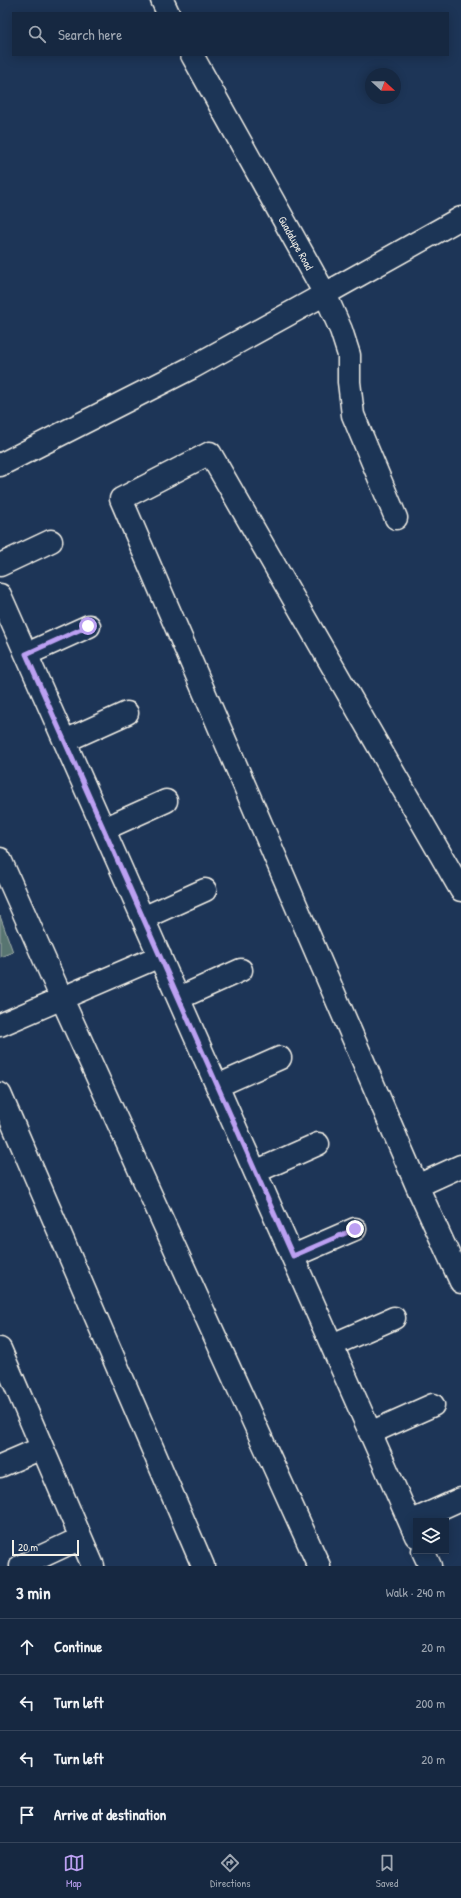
<!DOCTYPE html>
<html lang="en">
<head>
<meta charset="utf-8">
<style>
	body { margin:0; font-family:"Patrick Hand",sans-serif; background:#1f3048; color:#f1f3f6 }
	.controls { position:absolute; right:12px; bottom:12px; display:grid; overflow:hidden; border-radius:0px; box-shadow:0 2px 10px #0003 }
	.controls button { width:36px; height:36px; display:grid; place-items:center; padding:0; border:0; border-bottom:1px solid #35445a; background:#162841; color:#f1f3f6; font:20px sans-serif }
	.compass { position:absolute; left:365px; top:68px; width:36px; height:36px; border-radius:50%; background:#162841; box-shadow:0 2px 10px #0003; rotate:111deg }
	.scale { position:absolute; left:12px; bottom:10px; width:67px; box-sizing:border-box; padding-left:4px; border:2px solid #f4f1e8; border-top:0; font-size:11px; line-height:14px; white-space:nowrap; color:#f4f1e8; -webkit-text-stroke:3px #1d3557; paint-order:stroke }
	.stop { position:absolute; width:12px; height:12px; margin:-9px; border:3px solid #bca0f2; border-radius:50%; background:#fff }
	.stop.end { background:#bca0f2; border-color:#fff; box-shadow:0 1px 4px #0008 }
	.list { margin:0; padding:0; list-style:none }
	h2 { display:flex; justify-content:space-between; align-items:center; height:52px; margin:0; padding:0 16px; font-size:17px }
	h2 small { font-size:13px; font-weight:400; color:#9ea6b1 }
	.list li { display:grid; grid-template-columns:26px 1fr auto; gap:12px; align-items:center; box-sizing:border-box; height:56px; padding:0 16px; border-top:1px solid #35445a }
	.list b { display:block; font-size:15px; white-space:nowrap }
	.list em { font-size:13px; font-style:normal; color:#9ea6b1 }
	.icon { flex:none; width:22px; height:22px; fill:none; stroke:currentColor; stroke-width:2; stroke-linecap:round; stroke-linejoin:round }
	.map { position:relative; flex:none; width:461px; height:1566px; overflow:hidden }
	.search { position:absolute; background:#162841; box-shadow:0 2px 10px #0003; left:12px; right:12px; top:12px; height:44px; display:flex; align-items:center; gap:10px; box-sizing:border-box; padding:0 14px; border-radius:0px; color:#9ea6b1; font-size:15px }
	.sheet { height:276px; background:#162841 }
	nav { display:flex; justify-content:space-around; align-items:center; box-sizing:border-box; height:56px; border-top:1px solid #35445a; background:#162841; font-size:11px; color:#9ea6b1 }
	nav a { display:grid; justify-items:center; gap:2px }
	nav .on { color:#bca0f2 }
	.map>svg:first-child { display:block }
	.green { fill:#597471; stroke:#a6b2ac }
	.lines { fill:none; stroke-linecap:round; stroke-linejoin:round }
	.street-casing { stroke:#f4f1e8; stroke-width:25 }
	.secondary-casing { stroke:#f4f1e8; stroke-width:25 }
	.street { stroke:#1d3557; stroke-width:22 }
	.secondary { stroke:#1d3557; stroke-width:22 }
	.route { stroke:#bca0f2; stroke-width:5 }
	.labels { text-anchor:middle; dominant-baseline:central; stroke-width:3; stroke-linejoin:round; paint-order:stroke }
	.street-label { font-size:11px; fill:#f4f1e8; stroke:#1d3557 }
</style>
</head>
<body>
<div class="map">
<svg width="461" height="1566" viewBox="0 0 461 1566">
	<rect width="100%" height="100%" fill="#1d3557"/>
	<filter id="ink" filterUnits="userSpaceOnUse"><feTurbulence type="fractalNoise" baseFrequency=".025" numOctaves="2"/><feDisplacementMap in="SourceGraphic" scale="8" xChannelSelector="R" yChannelSelector="G"/><feConvolveMatrix kernelMatrix="1 2 1 2 8 2 1 2 1" color-interpolation-filters="sRGB"/></filter>
	<g filter="url(#ink)">
		<path class="green" d="M0,916L13,952L0,957Z"/>
		<g class="lines">
			<g class="street-casing">
				<path id="street" d="M0,465L191,368L325,294L341,330L349,355V382L353,415L396,518
					M0,565L51,541
					M0,595L416,1536
					M27,654L89,626
					M65,741L127,713
					M104,829L166,801
					M0,859L62,999L319,1566
					M461,890L210,453L121,499L417,1186L461,1282
					M143,918L205,890
					M179,998L241,970
					M0,1025L160,956
					M217,1086L280,1058
					M0,1094L203,1566
					M255,1172L318,1144
					M417,1186L461,1166
					M293,1256L355,1229
					M332,1345L394,1318
					M0,1349L93,1566
					M370,1433L433,1405
					M0,1466L42,1448
					M410,1522L461,1499
					M423,1551L430,1566
					M21,1566L81,1538"/>
			</g>
			<g class="secondary-casing">
				<path id="secondary" d="M162,0L168,13
					M192,55L325,294L461,218"/>
			</g>
			<use href="#street" class="street"/>
			<use href="#secondary" class="secondary"/>
		</g>
	</g>
	<g class="lines" filter="url(#ink)">
		<path class="route" d="M88,626L26,654L293,1256L355,1229"/>
	</g>
	<g class="labels">
		<g class="street-label">
			<text transform="translate(296 243) rotate(61)">Guadalupe Road</text>
		</g>
	</g>
</svg>
<div class="controls">
<button><svg class="icon" aria-label="layers" viewBox="0 0 24 24"><path d="M12 4l9 5-9 5-9-5zM3 14l9 5 9-5"/></svg></button>
</div>
<svg class="compass" viewBox="-18 -18 36 36"><path d="M0-13l5 13h-10z" fill="#e53935"/><path d="M0 13l5-13h-10z" fill="#9ea6b1"/></svg>
<div class="scale">20 m</div>
<div class="stop" style="left:88px;top:626px"></div>
<div class="stop end" style="left:355px;top:1229px"></div>
<div class="search"><svg class="icon" aria-label="search" viewBox="0 0 24 24"><circle cx="10" cy="10" r="6"/><path d="M15 15l6 6"/></svg>Search here</div>
</div>
<section class="sheet">
<h2>3 min<small>Walk · 240 m</small></h2>
<ul class="list">
<li><svg class="icon" aria-label="ahead" viewBox="0 0 24 24"><path d="M12 20V5M6 11l6-6 6 6"/></svg><div><b>Continue</b></div><em>20 m</em></li>
<li><svg class="icon" aria-label="left" viewBox="0 0 24 24"><path d="M17 20v-9H6M10 6l-5 5 5 5"/></svg><div><b>Turn left</b></div><em>200 m</em></li>
<li><svg class="icon" aria-label="left" viewBox="0 0 24 24"><path d="M17 20v-9H6M10 6l-5 5 5 5"/></svg><div><b>Turn left</b></div><em>20 m</em></li>
<li><svg class="icon" aria-label="arrive" viewBox="0 0 24 24"><path d="M6 21V4h12l-3 4 3 4H6"/></svg><div><b>Arrive at destination</b></div></li>
</ul>
</section>
<nav>
<a class="on"><svg class="icon" aria-label="map" viewBox="0 0 24 24"><path d="M3 6l6-2 6 2 6-2v14l-6 2-6-2-6 2zM9 4v14M15 6v14"/></svg>Map</a>
<a><svg class="icon" aria-label="directions" viewBox="0 0 24 24"><path d="M12 3l9 9-9 9-9-9zM9 14v-3h6M13 9l2 2-2 2"/></svg>Directions</a>
<a><svg class="icon" aria-label="saved" viewBox="0 0 24 24"><path d="M7 4h10v16l-5-4-5 4z"/></svg>Saved</a>
</nav>
</body>
</html>
